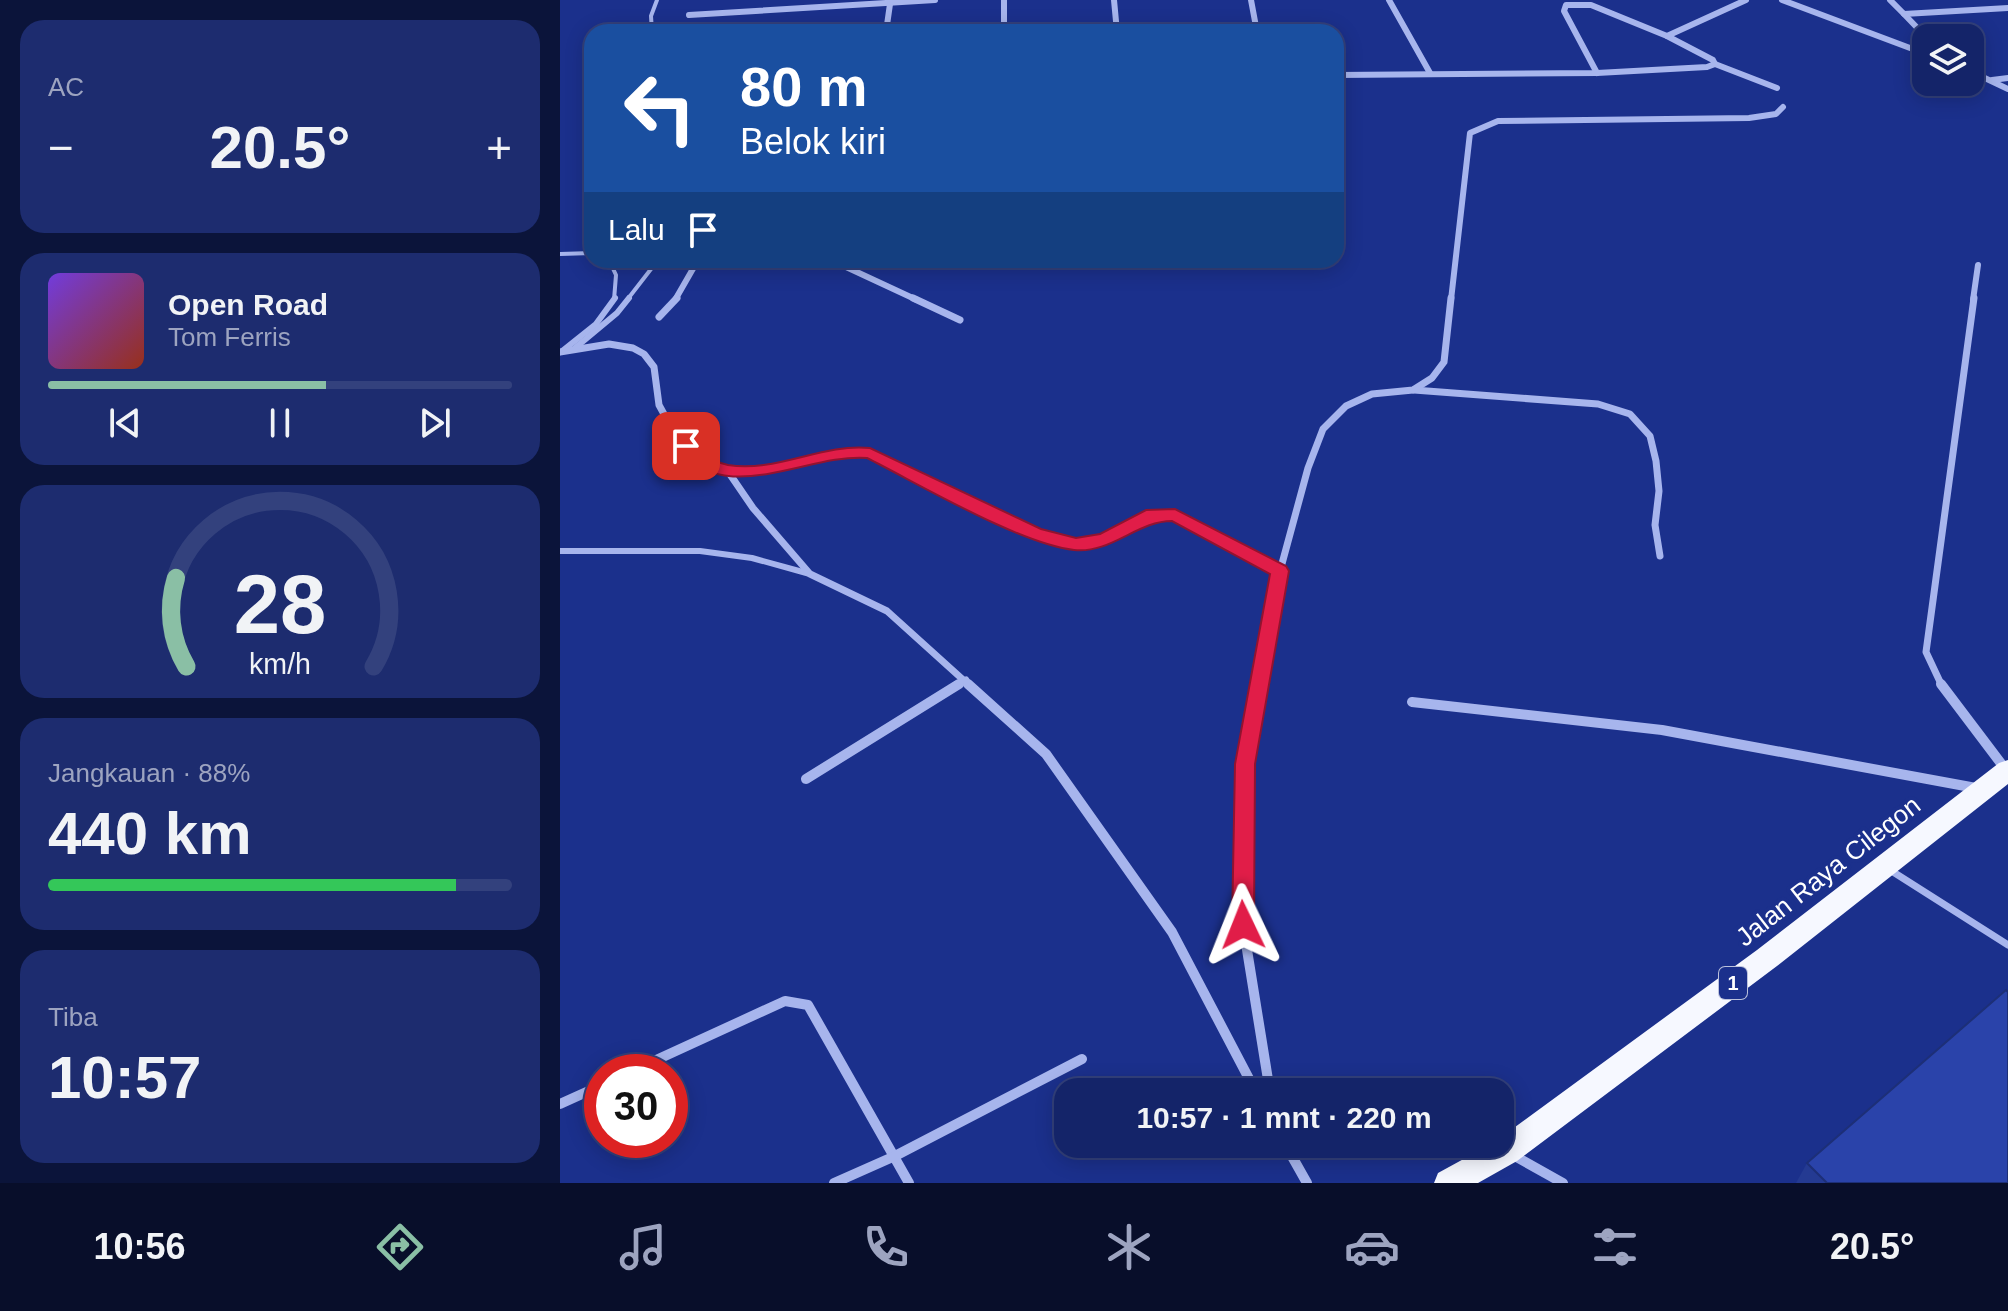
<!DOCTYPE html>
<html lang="id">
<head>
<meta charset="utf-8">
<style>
	body { margin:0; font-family:Arial,sans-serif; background:#1d2c6f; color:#f1f3f6; height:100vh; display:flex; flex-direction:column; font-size:30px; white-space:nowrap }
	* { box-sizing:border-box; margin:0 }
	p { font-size:26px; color:#9da4c0 }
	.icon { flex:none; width:44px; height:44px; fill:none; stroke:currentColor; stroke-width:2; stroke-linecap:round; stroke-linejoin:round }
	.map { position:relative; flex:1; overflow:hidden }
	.side { display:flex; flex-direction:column; gap:20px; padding:20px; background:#0b143a; width:560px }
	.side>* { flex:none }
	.banner { position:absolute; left:24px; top:24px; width:760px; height:244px; border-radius:24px; box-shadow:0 4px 20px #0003,0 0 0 2px #33417d; background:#1a4fa0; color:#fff; overflow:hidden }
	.buttons { position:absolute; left:1352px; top:24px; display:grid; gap:16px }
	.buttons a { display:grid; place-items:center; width:72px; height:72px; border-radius:16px; background:#142469; box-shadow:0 4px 20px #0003,0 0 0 2px #33417d; font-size:40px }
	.speed { position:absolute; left:24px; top:1054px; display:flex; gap:16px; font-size:40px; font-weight:700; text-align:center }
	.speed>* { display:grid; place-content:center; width:104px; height:104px; border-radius:50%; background:#142469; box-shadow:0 4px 20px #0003,0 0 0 2px #33417d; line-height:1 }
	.speed .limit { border:12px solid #d22; background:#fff; color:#111 }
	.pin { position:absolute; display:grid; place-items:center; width:68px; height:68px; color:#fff; margin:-34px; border-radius:16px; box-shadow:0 4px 12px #0006 }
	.me { position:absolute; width:88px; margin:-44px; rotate:358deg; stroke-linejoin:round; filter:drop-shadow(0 0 6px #0008) }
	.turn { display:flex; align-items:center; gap:28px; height:168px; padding:0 24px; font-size:36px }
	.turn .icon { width:104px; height:104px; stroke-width:2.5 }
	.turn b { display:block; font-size:56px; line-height:68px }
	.then { display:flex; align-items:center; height:76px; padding:0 24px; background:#0003; gap:16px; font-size:30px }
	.big { font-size:60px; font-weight:700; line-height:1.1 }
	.side .tile { flex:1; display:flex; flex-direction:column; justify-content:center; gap:12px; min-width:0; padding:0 28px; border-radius:24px; background:#1d2c6f }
	.side .dial { align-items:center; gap:0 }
	.dial svg { height:208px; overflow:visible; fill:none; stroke:#33417d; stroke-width:7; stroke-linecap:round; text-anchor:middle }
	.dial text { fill:#f1f3f6; stroke:none }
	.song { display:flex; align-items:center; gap:24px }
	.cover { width:96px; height:96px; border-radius:12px; background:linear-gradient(135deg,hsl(260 70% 55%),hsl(10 70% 35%)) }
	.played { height:8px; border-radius:4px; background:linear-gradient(90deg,#8abfa5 60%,#33417d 60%) }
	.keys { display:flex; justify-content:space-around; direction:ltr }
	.heat { display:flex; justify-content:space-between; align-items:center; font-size:44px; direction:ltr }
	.charge { height:12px; border-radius:6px; background:linear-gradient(90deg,#34c759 88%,#33417d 0) }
	.trip { position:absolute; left:494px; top:1078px; width:460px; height:80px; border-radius:24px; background:#142469; box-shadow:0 4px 20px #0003,0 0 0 2px #33417d; font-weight:700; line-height:80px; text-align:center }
	.dock { display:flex; height:128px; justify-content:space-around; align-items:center; background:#080e2a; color:#9da4c0 }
	.dock .icon { width:56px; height:56px }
	.dock .active { color:#8abfa5 }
	.dock b { font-size:36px; color:#f1f3f6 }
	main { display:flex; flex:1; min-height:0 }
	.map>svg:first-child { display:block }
</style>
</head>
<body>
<main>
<section class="side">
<div class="tile"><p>AC</p>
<div class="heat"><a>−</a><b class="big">20.5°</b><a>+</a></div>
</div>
<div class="tile">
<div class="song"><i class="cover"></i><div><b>Open Road</b><p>Tom Ferris</p></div></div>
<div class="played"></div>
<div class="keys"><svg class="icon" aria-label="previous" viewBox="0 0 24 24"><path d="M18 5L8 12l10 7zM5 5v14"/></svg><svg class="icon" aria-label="pause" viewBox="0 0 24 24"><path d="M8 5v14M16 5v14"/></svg><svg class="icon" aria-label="next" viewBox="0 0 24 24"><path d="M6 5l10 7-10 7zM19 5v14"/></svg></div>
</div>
<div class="tile dial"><svg viewBox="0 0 100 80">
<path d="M14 69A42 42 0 1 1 86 69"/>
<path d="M14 69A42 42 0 0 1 10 35" stroke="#8abfa5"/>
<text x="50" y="56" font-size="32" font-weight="700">28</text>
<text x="50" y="72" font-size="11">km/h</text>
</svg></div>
<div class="tile"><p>Jangkauan · 88%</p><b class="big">440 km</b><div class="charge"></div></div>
<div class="tile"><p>Tiba</p><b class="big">10:57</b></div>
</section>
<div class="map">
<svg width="1448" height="1183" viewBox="0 0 1448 1183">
	<rect width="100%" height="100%" fill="#1b308c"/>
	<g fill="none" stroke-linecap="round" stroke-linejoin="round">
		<g stroke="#a7b5ed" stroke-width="4">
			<polyline points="92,32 91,16 97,0"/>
			<polyline points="0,254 32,253"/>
			<polyline points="49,260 56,275 54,300"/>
			<polyline points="67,300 98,260"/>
		</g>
		<g stroke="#a7b5ed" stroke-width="6">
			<polyline points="15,348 57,313 69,298"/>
			<polyline points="1,352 36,324 55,298"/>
			<polyline points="0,551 140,551 192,558 250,574"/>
		</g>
		<polyline stroke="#a7b5ed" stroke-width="7" points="1330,870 1448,945"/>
		<g stroke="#a7b5ed" stroke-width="6">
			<polyline points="444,0 444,32"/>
			<polyline points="554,0 557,32"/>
			<polyline points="691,0 697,32"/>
			<polyline points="829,0 870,73"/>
			<polyline points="1222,0 1366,54"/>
			<polyline points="1330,0 1344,14 1448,8"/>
			<polyline points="1344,14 1367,38"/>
			<polyline points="129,15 375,0"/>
			<polyline points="326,32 330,4"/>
			<polyline points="1155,64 1217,88"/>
			<polyline points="1410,71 1448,89"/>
			<polyline points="1037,73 1004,11 1006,5 1031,5 1107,36"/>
			<polyline points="776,75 1037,73 1147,67 1155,64 1153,60 1107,36 1186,0"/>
			<polyline points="1432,80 1448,78"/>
			<polyline points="271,260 357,300"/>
			<polyline points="115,300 138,260"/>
			<polyline points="891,300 910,133 938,121 1189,118 1216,114 1223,107"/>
			<polyline points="1413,300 1418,265"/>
		</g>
		<g stroke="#a7b5ed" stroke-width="7">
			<polyline points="353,298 400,320"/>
			<polyline points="99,317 117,298"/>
			<polyline points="0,352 49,344 73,348 84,354 94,367 99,405 116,436 144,461 166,470 202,471 274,455 310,453 476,533 516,544 543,540 592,515 615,515 720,571"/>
			<polyline points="854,390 1038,404 1070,414 1090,436 1096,461 1099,491 1095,525 1100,556"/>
			<polyline points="167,470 193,508 250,574 327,611 410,686"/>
			<polyline points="396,686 406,680"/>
			<polyline points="699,686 720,571 748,468 763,429 786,406 812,394 853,390 872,378 884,362 891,298"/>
			<polyline points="1382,686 1366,652 1414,298"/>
		</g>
		<g stroke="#a7b5ed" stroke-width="10">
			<polyline points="408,684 486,754 612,932 696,1092"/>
			<polyline points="700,684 685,764 683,925 710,1092"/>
			<polyline points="1381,684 1446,770"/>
			<polyline points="852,702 1102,730 1416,788"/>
			<polyline points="246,779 399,684"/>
			<polyline points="70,1072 225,1001 248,1005 349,1183"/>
			<polyline points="0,1104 42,1085"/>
			<polyline points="725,1144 747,1183"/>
			<polyline points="951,1154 1003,1183"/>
			<polyline points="274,1183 335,1156 522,1059"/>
		</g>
		<polygon fill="#f6f8ff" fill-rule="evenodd" points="1448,760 1448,784 1217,966 957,1161 918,1183 874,1183 878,1173 931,1144 940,1144 940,1138 1197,950 1439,763"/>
	</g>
	<polygon fill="#243a92" points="1247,1163 1448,1183 1236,1183"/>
	<polygon fill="#2a43aa" stroke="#1d2f77" stroke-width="2" points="1446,990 1448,992 1448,1183 1267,1183 1247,1163"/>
	<path fill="#e11d48" stroke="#92132f" stroke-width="2" d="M 126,441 C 140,445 148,461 168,465 C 216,473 262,443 310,448 L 481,529 L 516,538 L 540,534 L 586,510 L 615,509 L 726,566 L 729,571 L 695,764 L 694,925 L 691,932 L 675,932 L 672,925 L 675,764 L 710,574 L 612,521 C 577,521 551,554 514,550 C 460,544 359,484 307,458 C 247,453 162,510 118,446 Z"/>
	<g text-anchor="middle" stroke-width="8" stroke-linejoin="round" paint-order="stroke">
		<rect fill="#1b308c" stroke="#bbc1dc" stroke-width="2" x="1159" y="967" width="28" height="32" rx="6"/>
		<g font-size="20" font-weight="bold" fill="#fff">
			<text x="1173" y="990">1</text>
		</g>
		<g font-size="26" fill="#fff" stroke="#1b308c">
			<text transform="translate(1268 871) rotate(-38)" y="9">Jalan Raya Cilegon</text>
		</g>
	</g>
</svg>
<div class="buttons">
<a><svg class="icon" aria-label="layers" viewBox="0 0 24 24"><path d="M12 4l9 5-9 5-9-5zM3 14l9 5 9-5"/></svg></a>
</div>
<div class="speed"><div class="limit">30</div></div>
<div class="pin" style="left:126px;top:446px;background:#d93025"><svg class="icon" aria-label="arrive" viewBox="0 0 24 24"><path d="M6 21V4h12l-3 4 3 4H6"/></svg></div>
<svg class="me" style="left:683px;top:925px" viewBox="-20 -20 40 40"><path d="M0-17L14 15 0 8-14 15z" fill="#e11d48" stroke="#fff" stroke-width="4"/></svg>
<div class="trip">10:57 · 1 mnt · 220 m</div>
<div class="banner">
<div class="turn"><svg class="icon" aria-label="left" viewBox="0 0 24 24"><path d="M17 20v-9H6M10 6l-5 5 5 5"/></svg><div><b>80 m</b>Belok kiri</div></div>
<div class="then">Lalu<svg class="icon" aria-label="arrive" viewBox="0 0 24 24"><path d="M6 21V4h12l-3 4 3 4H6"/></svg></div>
</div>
</div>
</main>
<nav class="dock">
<b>10:56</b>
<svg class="icon active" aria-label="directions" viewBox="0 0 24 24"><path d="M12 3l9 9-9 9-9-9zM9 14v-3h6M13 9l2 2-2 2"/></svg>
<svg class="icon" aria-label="music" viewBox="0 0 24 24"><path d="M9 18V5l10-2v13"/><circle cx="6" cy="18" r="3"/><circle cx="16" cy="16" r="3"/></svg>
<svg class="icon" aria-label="phone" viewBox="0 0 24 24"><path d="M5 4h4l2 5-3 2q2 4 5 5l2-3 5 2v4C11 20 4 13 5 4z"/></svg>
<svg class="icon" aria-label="climate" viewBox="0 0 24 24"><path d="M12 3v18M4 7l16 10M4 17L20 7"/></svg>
<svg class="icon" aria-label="car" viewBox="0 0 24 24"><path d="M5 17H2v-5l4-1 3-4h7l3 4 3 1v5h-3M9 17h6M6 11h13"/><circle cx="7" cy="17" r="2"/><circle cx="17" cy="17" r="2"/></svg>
<svg class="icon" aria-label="filters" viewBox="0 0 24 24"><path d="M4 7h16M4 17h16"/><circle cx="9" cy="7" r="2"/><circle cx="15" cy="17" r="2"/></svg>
<b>20.5°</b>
</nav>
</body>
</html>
